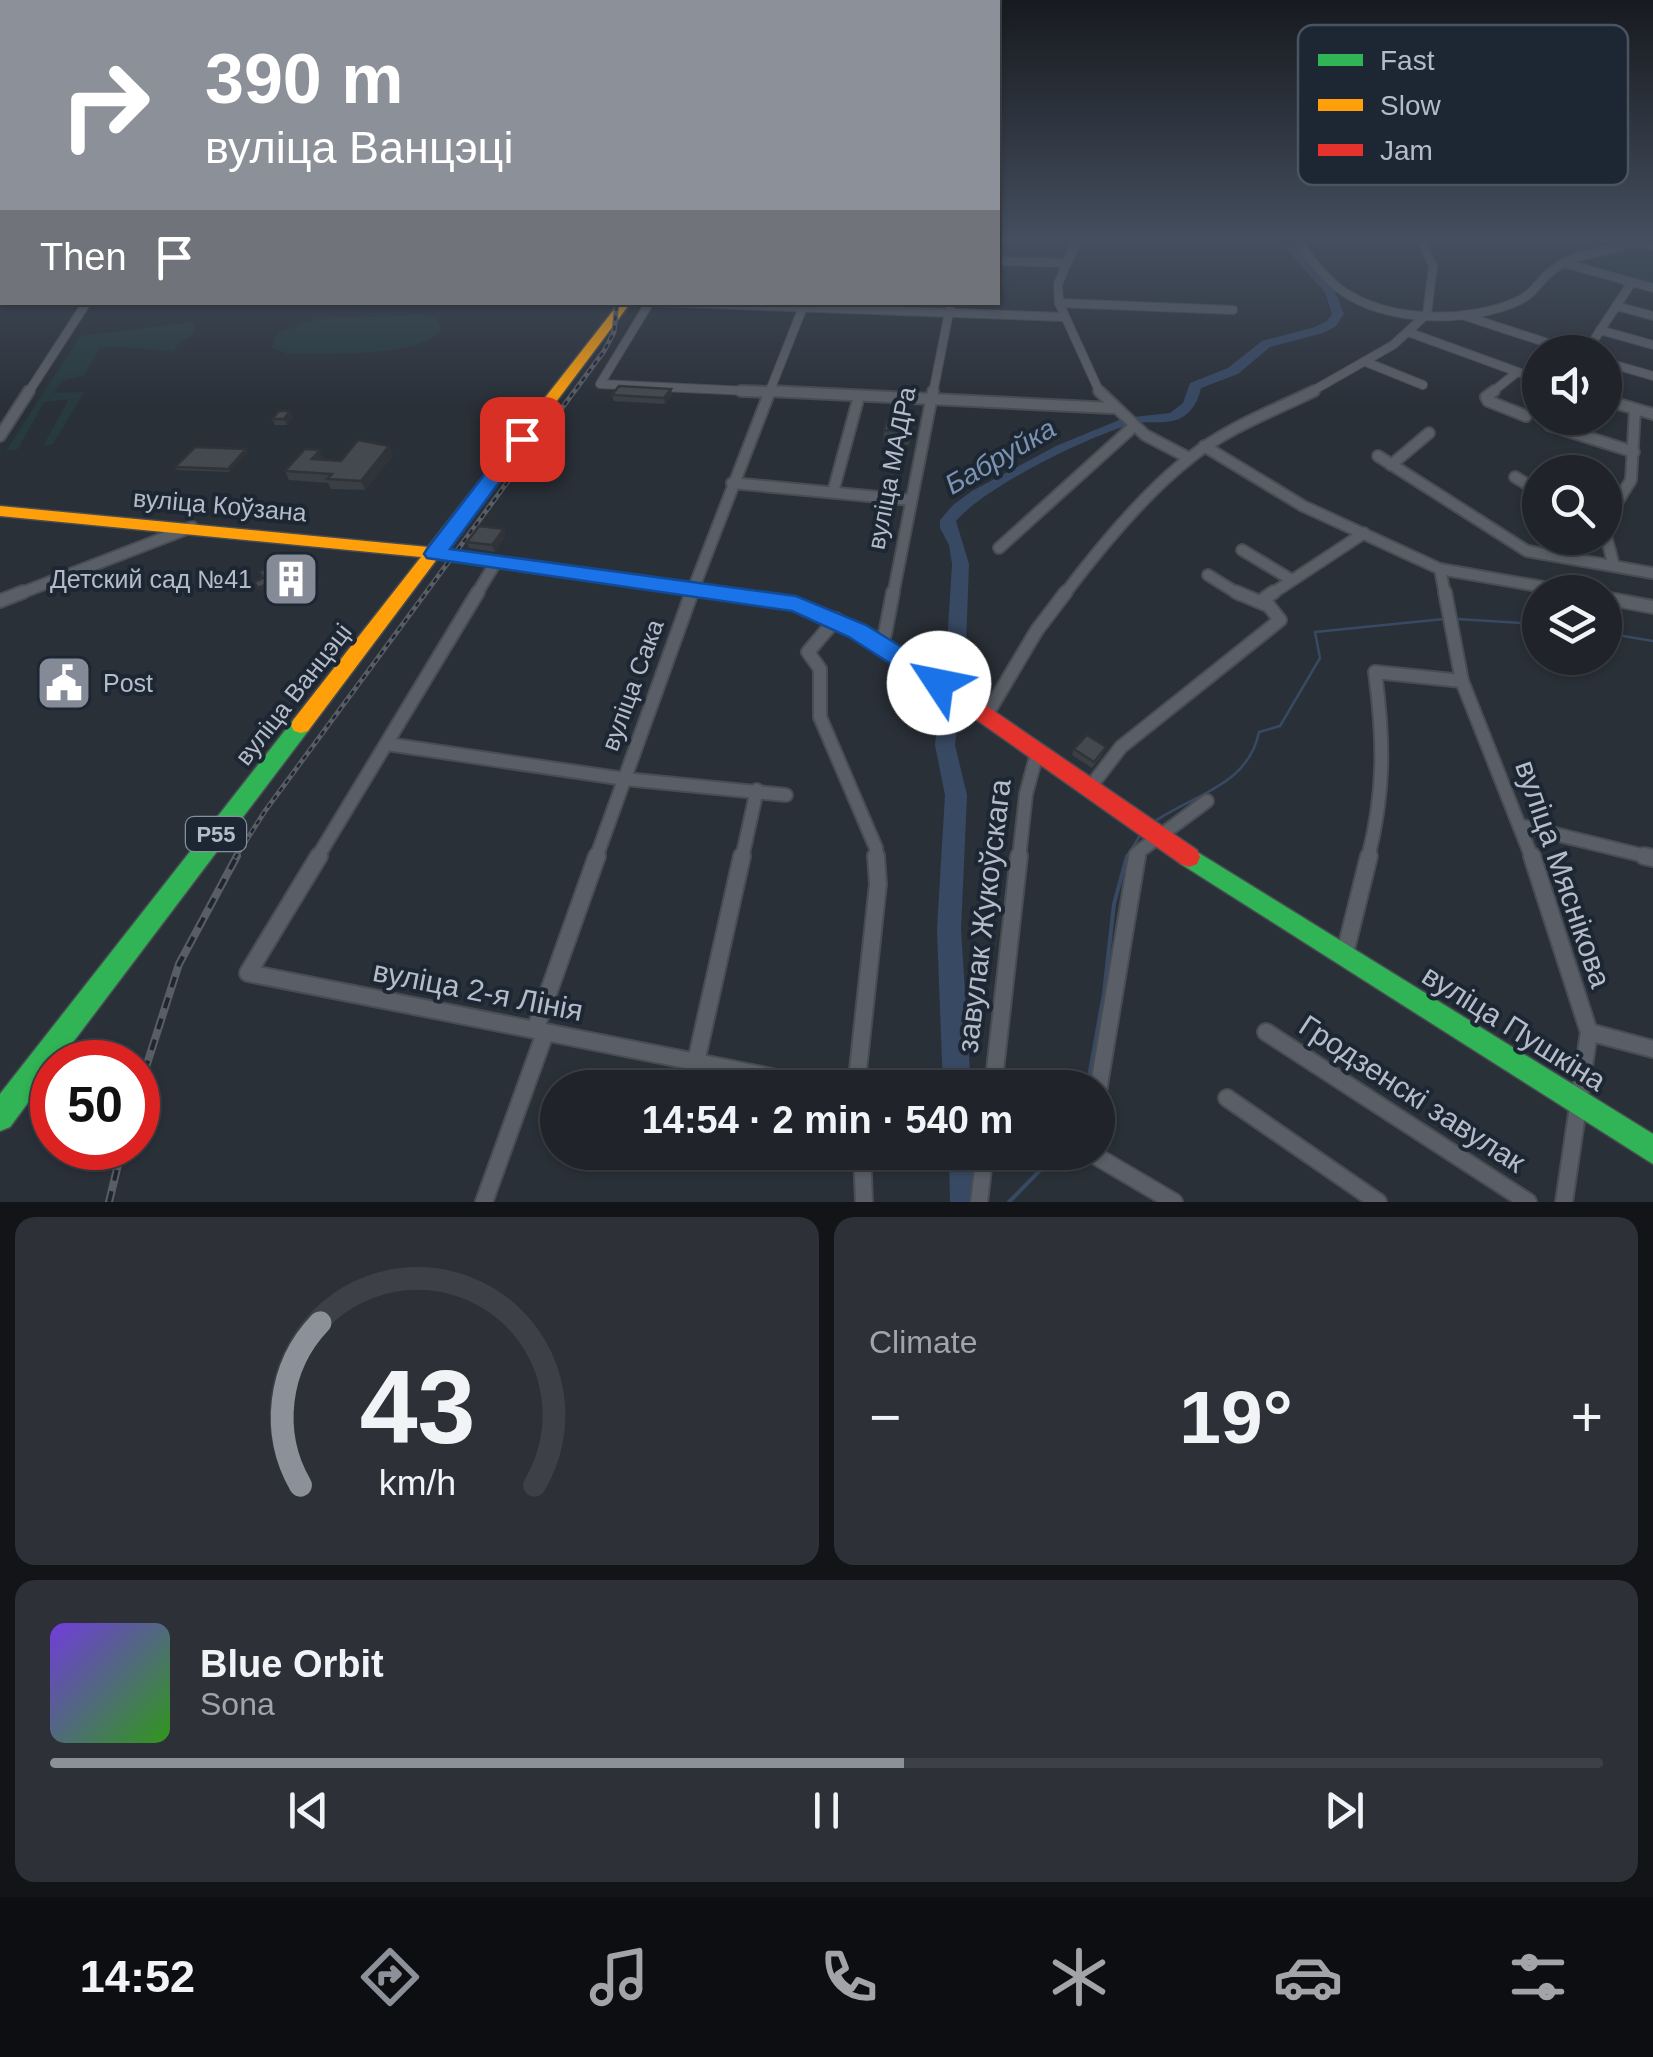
<!DOCTYPE html>
<html lang="en">
<head>
<meta charset="utf-8">
<style>
	body { margin:0; font-family:Helvetica,sans-serif; background:#2d3036; color:#f1f3f6; height:100vh; display:flex; flex-direction:column; font-size:38px; white-space:nowrap }
	* { box-sizing:border-box; margin:0 }
	p { font-size:32px; color:#a2a4a8 }
	.icon { flex:none; width:55px; height:55px; fill:none; stroke:currentColor; stroke-width:2; stroke-linecap:round; stroke-linejoin:round }
	.map { position:relative; height:1202px; overflow:hidden }
	.details { display:flex; flex-direction:column; gap:15px; padding:15px; background:#121417; flex:1 }
	.details>* { flex:none }
	.banner { position:absolute; left:0px; top:0px; width:1000px; height:305px; box-shadow:0 2px 8px #0004,0 0 0 2px #3d4147; background:#8c9099; color:#fff; overflow:hidden }
	.fabs { position:absolute; left:1522px; top:335px; display:grid; gap:20px }
	.fabs a { display:grid; place-items:center; width:100px; height:100px; border-radius:50%; background:#20242a; box-shadow:0 2px 8px #0004,0 0 0 2px #3d4147; font-size:50px }
	.speed { position:absolute; left:30px; top:1040px; display:flex; gap:20px; font-size:50px; font-weight:700; text-align:center }
	.speed>* { display:grid; place-content:center; width:130px; height:130px; border-radius:50%; background:#20242a; box-shadow:0 2px 8px #0004,0 0 0 2px #3d4147; line-height:1 }
	.speed .limit { border:15px solid #d22; background:#fff; color:#111 }
	.pin { position:absolute; display:grid; place-items:center; width:85px; height:85px; color:#fff; margin:-42px; border-radius:20px; box-shadow:0 5px 15px #0006 }
	.me { position:absolute; width:110px; margin:-55px; rotate:304deg; stroke-linejoin:round; filter:drop-shadow(0 0 8px #0008) }
	.turn { display:flex; align-items:center; gap:35px; height:210px; padding:0 40px; font-size:45px }
	.turn .icon { width:130px; height:130px; stroke-width:2.5 }
	.turn b { display:block; font-size:70px; line-height:85px }
	.then { display:flex; align-items:center; height:95px; padding:0 40px; background:#0003; gap:20px; font-size:38px }
	.big { font-size:75px; font-weight:700; line-height:1.1 }
	.details .card { flex:1; display:flex; flex-direction:column; justify-content:center; gap:15px; min-width:0; padding:0 35px; border-radius:20px; background:#2d3036 }
	.details .dial { align-items:center; gap:0 }
	.dial svg { height:260px; overflow:visible; fill:none; stroke:#3d4147; stroke-width:7; stroke-linecap:round; text-anchor:middle }
	.dial text { fill:#f1f3f6; stroke:none }
	.song { display:flex; align-items:center; gap:30px }
	.cover { width:120px; height:120px; border-radius:15px; background:linear-gradient(135deg,hsl(260 70% 55%),hsl(110 70% 35%)) }
	.played { height:10px; border-radius:5px; background:linear-gradient(90deg,#8c9099 55%,#3d4147 55%) }
	.keys { display:flex; justify-content:space-around; direction:ltr }
	.heat { display:flex; justify-content:space-between; align-items:center; font-size:55px; direction:ltr }
	.details .tiles { flex:1; display:grid; gap:15px; grid-template-columns:1fr 1fr }
	.card:last-child { grid-column:span 2 }
	.trip { position:absolute; left:540px; top:1070px; width:575px; height:100px; border-radius:50px; background:#20242a; box-shadow:0 2px 8px #0004,0 0 0 2px #3d4147; font-weight:700; line-height:100px; text-align:center }
	.tab-bar { display:flex; height:160px; justify-content:space-around; align-items:center; background:#0d0e11; color:#a2a4a8 }
	.tab-bar .icon { width:70px; height:70px }
	.tab-bar .current { color:#8c9099 }
	.tab-bar b { font-size:45px; color:#f1f3f6 }
	.map>svg:first-child { display:block }
</style>
</head>
<body>
<div class="map">
<svg width="1653" height="1202" viewBox="0 0 1653 1202">
	<rect width="100%" height="100%" fill="#2a3038"/>
	<g fill="#273a3e">
		<polygon points="1628,238 1653,238 1653,286 1576,265 1616,252"/>
		<path d="M 423,315 L 438,320 L 442,330 C 414,360 326,352 287,354 L 271,347 L 278,333 L 315,319 Z"/>
		<path d="M 193,322 L 195,333 L 178,343 L 174,351 C 149,351 126,344 100,348 L 84,375 L 62,381 L 53,393 L 84,392 L 53,444 L 43,446 L 69,399 L 44,402 L 18,449 L 6,451 L 80,336 Z"/>
	</g>
	<g fill="none" stroke-linecap="round" stroke-linejoin="round">
		<g stroke="#384963" stroke-width="2.5">
			<polyline points="1457,619 1540,624"/>
			<polyline points="1605,633 1653,641"/>
			<path d="M 1151,824 C 1191,795 1248,787 1259,732 L 1280,726 L 1320,658 L 1315,632 L 1444,619"/>
			<polyline points="1126,858 1139,837"/>
		</g>
		<g stroke="#384963" stroke-width="4">
			<polyline points="1087,1088 1104,993 1114,904 1127,856"/>
			<polyline points="1009,1202 1058,1152"/>
		</g>
		<g fill="#384963" fill-rule="evenodd">
			<path d="M 1275,238 L 1286,238 L 1334,289 L 1344,314 L 1335,327 L 1323,333 L 1270,347 L 1238,374 L 1201,388 C 1198,401 1192,413 1179,419 C 1164,425 1148,420 1133,424 C 1090,435 983,488 956,521 L 969,564 L 966,645 L 975,684 L 958,719 L 955,745 L 967,795 L 961,929 L 971,1088 L 943,1088 L 937,929 L 945,795 L 935,745 L 938,719 L 955,684 L 947,645 L 952,564 L 949,545 L 940,528 L 940,520 L 953,505 L 972,491 L 1056,446 L 1124,418 L 1170,413 L 1183,403 L 1190,383 L 1228,368 L 1262,341 L 1315,327 L 1327,321 L 1332,314 L 1325,292 Z"/>
			<polygon points="949,1152 977,1152 980,1202 950,1202"/>
		</g>
		<g stroke="#484c53" stroke-width="10">
			<g id="street-far3">
				<polyline points="1078,238 1058,284 1059,303 1100,393"/>
				<path d="M 1295,238 C 1309,256 1322,276 1341,290 C 1388,323 1470,324 1520,300 C 1533,294 1538,283 1548,274 C 1567,256 1596,253 1620,247 L 1620,238"/>
				<polyline points="1601,238 1653,245"/>
				<polyline points="998,261 1066,263"/>
				<polyline points="1567,264 1653,288"/>
				<polyline points="650,302 600,384 768,392"/>
				<polyline points="653,302 1064,317"/>
				<polyline points="1059,303 1233,310"/>
				<polyline points="1616,306 1653,316"/>
				<polyline points="1465,316 1575,352"/>
				<polyline points="1600,330 1653,345"/>
				<polyline points="1408,332 1540,380"/>
				<polyline points="1586,352 1632,282"/>
				<polyline points="1366,362 1423,385"/>
				<polyline points="1605,362 1653,376"/>
				<polyline points="769,391 813,393"/>
				<polyline points="28,393 87,302"/>
				<polyline points="769,393 805,302"/>
				<polyline points="933,393 951,302"/>
				<polyline points="1309,393 1393,345 1427,314 1433,266 1420,238"/>
				<polyline points="1491,393 1516,373"/>
			</g>
		</g>
		<g stroke="#484c53" stroke-width="14">
			<g id="street-far2">
				<polyline points="741,391 768,392"/>
				<polyline points="769,391 1112,408"/>
				<polyline points="1099,391 1145,435 1189,458"/>
				<polyline points="1494,391 1486,397 1488,401 1526,416"/>
				<polyline points="1605,400 1653,414"/>
				<polyline points="1549,425 1634,452"/>
				<polyline points="0,436 29,391"/>
				<polyline points="1204,446 1303,506 1440,569 1572,592"/>
				<polyline points="1378,456 1527,551 1653,573"/>
				<polyline points="1391,465 1429,433"/>
				<polyline points="1515,477 1540,492"/>
				<polyline points="732,483 910,500"/>
				<polyline points="833,492 859,396"/>
				<polyline points="1605,521 1631,480 1635,409"/>
				<polyline points="1605,532 1614,566"/>
				<polyline points="999,548 1134,426"/>
				<polyline points="1242,550 1292,580"/>
				<polyline points="1440,569 1445,595"/>
				<polyline points="1208,575 1240,595"/>
				<polyline points="16,595 192,527"/>
				<polyline points="476,595 496,562"/>
				<polyline points="691,595 770,391"/>
				<polyline points="893,595 933,391"/>
				<path d="M 1064,595 C 1098,550 1147,491 1191,457 C 1227,428 1273,411 1314,391"/>
				<polyline points="1270,595 1364,533"/>
			</g>
		</g>
		<g stroke="#484c53" stroke-width="16">
			<g id="street-far1">
				<polyline points="1236,592 1269,606"/>
				<polyline points="1445,592 1462,681 1532,858"/>
				<polyline points="1605,598 1653,607"/>
				<polyline points="0,601 23,592"/>
				<polyline points="1269,606 1265,598 1274,592"/>
				<polyline points="836,619 808,652 820,669 820,717 876,848 877,858"/>
				<polyline points="878,642 885,634 893,592"/>
				<polyline points="986,716 1037,630 1066,592"/>
				<polyline points="387,744 625,779 786,795"/>
				<polyline points="1088,790 1121,747 1280,620 1269,606"/>
				<polyline points="1522,826 1653,858"/>
				<polyline points="317,858 478,592"/>
				<polyline points="596,858 692,592"/>
				<polyline points="742,858 757,790"/>
				<polyline points="1019,858 1026,794 1037,753"/>
				<polyline points="1136,858 1137,853 1207,801"/>
				<path d="M 1368,858 C 1385,791 1384,740 1375,672 L 1462,681"/>
			</g>
		</g>
		<g stroke="#484c53" stroke-width="20">
			<g id="street">
				<polyline points="319,856 248,973 827,1088"/>
				<polyline points="1532,856 1589,1032 1564,1202"/>
				<polyline points="1644,856 1653,858"/>
				<polyline points="1345,953 1369,856"/>
				<polyline points="535,1030 597,856"/>
				<polyline points="1266,1032 1528,1202"/>
				<polyline points="1589,1032 1653,1049"/>
				<polyline points="696,1062 742,856"/>
				<polyline points="856,1088 878,884 876,856"/>
				<polyline points="993,1088 1019,856"/>
				<polyline points="1098,1091 1137,856"/>
				<polyline points="1227,1098 1378,1202"/>
				<polyline points="862,1152 864,1202"/>
				<polyline points="1089,1152 1174,1202"/>
				<polyline points="484,1202 545,1033"/>
				<polyline points="979,1202 985,1152"/>
			</g>
		</g>
		<g stroke="#484c53" stroke-width="3">
			<g id="fast">
				<polygon points="301,717 308,719 311,725 308,731 58,1062 52,1062 52,1070 10,1127 0,1131 0,1094 294,719"/>
				<polygon points="1189,847 1653,1134 1653,1164 1181,864 1178,857 1181,850"/>
			</g>
		</g>
		<g stroke="#484c53" stroke-width="3">
			<polygon id="slow" points="620,302 631,302 445,550 737,590 746,596 743,600 737,602 437,559 308,731 301,733 294,731 291,725 294,719 421,557 0,516 0,506 428,547"/>
		</g>
		<g stroke="#484c53" stroke-width="3">
			<polygon id="jam" points="737,590 802,600 884,636 1197,850 1200,857 1197,864 1189,867 1181,864 872,646 793,610 731,600 728,596"/>
		</g>
		<use href="#street-far3" stroke="#5a5e66" stroke-width="8"/>
		<use href="#street-far2" stroke="#5a5e66" stroke-width="10"/>
		<use href="#street-far1" stroke="#5a5e66" stroke-width="12"/>
		<use href="#street" stroke="#5a5e66" stroke-width="16"/>
		<use href="#fast" fill="#30b455" fill-rule="evenodd"/>
		<use href="#slow" fill="#ff9f0a" fill-rule="evenodd"/>
		<use href="#jam" fill="#e5322d" fill-rule="evenodd"/>
		<g stroke="#595d64" stroke-width="5">
			<polyline id="rail-far1" points="235,858 265,811 604,351 614,332 617,302"/>
		</g>
		<g stroke="#595d64" stroke-width="8">
			<g id="rail">
				<polyline points="138,1092 179,964 237,856"/>
				<polyline points="109,1202 122,1148"/>
			</g>
		</g>
		<use href="#rail-far1" stroke="#1d2633" stroke-width="2.5" stroke-dasharray="5" stroke-linecap="butt"/>
		<use href="#rail" stroke="#1d2633" stroke-width="4" stroke-dasharray="11" stroke-linecap="butt"/>
	</g>
	<g fill="#3a3f45">
		<polygon points="671,389 672,395 665,404 614,401 612,395"/>
		<polygon points="293,417 287,425 275,425 272,419"/>
		<polygon points="912,423 909,445 883,443 884,430"/>
		<polygon points="389,446 393,455 365,490 331,489 328,483 289,480 285,471 324,460 341,461"/>
		<polygon points="246,449 247,453 229,472 177,470 175,467"/>
		<polygon points="506,535 495,552 469,548 467,542"/>
		<polygon points="1074,749 1103,754 1092,768 1072,755"/>
	</g>
	<g fill="#303338">
		<polygon points="671,389 672,395 665,404 664,398"/>
		<polygon points="290,411 293,417 287,425 284,419"/>
		<polygon points="389,446 393,455 365,490 361,481"/>
		<polygon points="246,449 247,453 229,472 228,469"/>
		<polygon points="320,450 324,459 312,459"/>
		<polygon points="504,529 506,535 495,552 492,545"/>
		<polygon points="320,582 321,585 282,602 280,599"/>
		<polygon points="270,583 272,586 259,591 258,588"/>
	</g>
	<g fill="#444950" stroke="#303338" stroke-width="2.5">
		<polygon points="619,386 671,389 664,398 612,395"/>
		<polygon points="279,411 290,411 284,419 272,419"/>
		<polygon points="886,421 912,423 910,432 884,430"/>
		<polygon points="358,440 389,446 361,481 327,479 332,474 285,471 305,449 320,450 312,459 341,461"/>
		<polygon points="195,447 246,449 228,469 175,467"/>
		<polygon points="479,526 504,529 492,545 467,542"/>
		<polygon points="305,553 320,582 280,599 270,583 258,588 254,582 263,578 259,571"/>
		<polygon points="1087,735 1106,747 1094,762 1074,749"/>
	</g>
	<linearGradient id="sky" x2="0" y2="1"><stop stop-color="#171a1f"/><stop offset="0.59" stop-color="#444e5e"/><stop offset="1" stop-color="#444e5e" stop-opacity="0"/></linearGradient>
	<rect width="1653" height="406" fill="url(#sky)"/>
	<polygon fill="#1a73e8" stroke="#114b97" stroke-width="2.5" points="522,434 531,439 450,549 796,596 866,625 948,676 951,683 948,689 930,689 849,637 792,611 427,558 424,554 427,549 515,435"/>
	<defs>
		<g id="building-square" transform="scale(2.875)"><rect x="-9" y="-9" width="18" height="18" rx="4" fill="#848b96" stroke="#1d2633"/><path d="M-4-6H4V6H1V3H-1V6H-4ZM-2.5-4.3h1.7v1.8h-1.7ZM.8-4.3h1.7v1.8H.8ZM-2.5-1h1.7V.8h-1.7ZM.8-1h1.7V.8H.8Z" fill="#fff"/></g>
		<g id="civic-square" transform="scale(2.875)"><rect x="-9" y="-9" width="18" height="18" rx="4" fill="#848b96" stroke="#1d2633"/><path d="M-.6-6.5H3V-4.5H.6V-3L4-1V1h2V6H-6V1h2V-1L-.6-3ZM-1.2 2.5V6h2.4V2.5Z" fill="#fff"/></g>
	</defs>
	<g fill-rule="evenodd">
		<use href="#building-square" x="291" y="579"/>
		<use href="#civic-square" x="64" y="683"/>
	</g>
	<g text-anchor="middle" stroke-width="8" stroke-linejoin="round" paint-order="stroke">
		<rect fill="#1d2633" stroke="#878f9c" stroke-width="2.5" x="186" y="817" width="60" height="34" rx="8"/>
		<g font-size="22" font-weight="bold" fill="#b4bcc9">
			<text x="216" y="842">Р55</text>
		</g>
		<g font-size="25" fill="#b4bcc9" stroke="#1d2633">
			<text transform="translate(891 468) rotate(-79)" y="9">вуліца МАДРа</text>
			<text transform="translate(220 505) rotate(5)" y="9">вуліца Коўзана</text>
			<text transform="translate(632 685) rotate(-70)" y="9">вуліца Сака</text>
			<text transform="translate(293 694) rotate(-52)" y="9">вуліца Ванцэці</text>
		</g>
		<g font-size="25" fill="#b4bcc9" stroke="#1d2633" text-anchor="end">
			<text x="252" y="588">Детский сад №41</text>
			<text x="103" y="692" text-anchor="start">Post</text>
		</g>
		<g font-size="28" font-style="italic" fill="#7c92b1" stroke="#1d2633">
			<text transform="translate(1000 456) rotate(-30)" y="10">Бабруйка</text>
		</g>
		<g font-size="30" fill="#b4bcc9" stroke="#1d2633">
			<text transform="translate(1563 874) rotate(71)" y="10">вуліца Мяснікова</text>
			<text transform="translate(984 916) rotate(-83)" y="10">завулак Жукоўскага</text>
			<text transform="translate(478 991) rotate(11)" y="10">вуліца 2-я Лінія</text>
			<text transform="translate(1514 1028) rotate(32)" y="10">вуліца Пушкіна</text>
			<text transform="translate(1412 1094) rotate(33)" y="10">Гродзенскі завулак</text>
		</g>
	</g>
	<rect x="1298" y="25" width="330" height="160" rx="15" fill="#1d2633" stroke="#4a5360" stroke-width="2.5"/>
	<rect x="1318" y="54" width="45" height="12" fill="#30b455"/>
	<rect x="1318" y="99" width="45" height="12" fill="#ff9f0a"/>
	<rect x="1318" y="144" width="45" height="12" fill="#e5322d"/>
	<g font-size="28" fill="#b4bcc9">
		<text x="1380" y="70">Fast</text>
		<text x="1380" y="115">Slow</text>
		<text x="1380" y="160">Jam</text>
	</g>
</svg>
<div class="fabs">
<a><svg class="icon" aria-label="sound" viewBox="0 0 24 24"><path d="M4 9h4l5-4v14l-5-4H4zM17 9q2 3 0 6"/></svg></a>
<a><svg class="icon" aria-label="search" viewBox="0 0 24 24"><circle cx="10" cy="10" r="6"/><path d="M15 15l6 6"/></svg></a>
<a><svg class="icon" aria-label="layers" viewBox="0 0 24 24"><path d="M12 4l9 5-9 5-9-5zM3 14l9 5 9-5"/></svg></a>
</div>
<div class="speed"><div class="limit">50</div></div>
<div class="pin" style="left:522px;top:439px;background:#d93025"><svg class="icon" aria-label="arrive" viewBox="0 0 24 24"><path d="M6 21V4h12l-3 4 3 4H6"/></svg></div>
<svg class="me" style="left:939px;top:683px" viewBox="-20 -20 40 40"><circle r="19" fill="#fff"/><path d="M0-13L10 11 0 6-10 11z" fill="#1a73e8"/></svg>
<div class="trip">14:54 · 2 min · 540 m</div>
<div class="banner">
<div class="turn"><svg class="icon" aria-label="right" viewBox="0 0 24 24"><path d="M7 20v-9h11M14 6l5 5-5 5"/></svg><div><b>390 m</b>вуліца Ванцэці</div></div>
<div class="then">Then<svg class="icon" aria-label="arrive" viewBox="0 0 24 24"><path d="M6 21V4h12l-3 4 3 4H6"/></svg></div>
</div>
</div>
<section class="details">
<div class="tiles">
<div class="card dial"><svg viewBox="0 0 100 80">
<path d="M14 69A42 42 0 1 1 86 69"/>
<path d="M14 69A42 42 0 0 1 20 19" stroke="#8c9099"/>
<text x="50" y="56" font-size="32" font-weight="700">43</text>
<text x="50" y="72" font-size="11">km/h</text>
</svg></div>
<div class="card"><p>Climate</p>
<div class="heat"><a>−</a><b class="big">19°</b><a>+</a></div>
</div>
<div class="card">
<div class="song"><i class="cover"></i><div><b>Blue Orbit</b><p>Sona</p></div></div>
<div class="played"></div>
<div class="keys"><svg class="icon" aria-label="previous" viewBox="0 0 24 24"><path d="M18 5L8 12l10 7zM5 5v14"/></svg><svg class="icon" aria-label="pause" viewBox="0 0 24 24"><path d="M8 5v14M16 5v14"/></svg><svg class="icon" aria-label="next" viewBox="0 0 24 24"><path d="M6 5l10 7-10 7zM19 5v14"/></svg></div>
</div>
</div>
</section>
<nav class="tab-bar">
<b>14:52</b>
<svg class="icon current" aria-label="directions" viewBox="0 0 24 24"><path d="M12 3l9 9-9 9-9-9zM9 14v-3h6M13 9l2 2-2 2"/></svg>
<svg class="icon" aria-label="music" viewBox="0 0 24 24"><path d="M9 18V5l10-2v13"/><circle cx="6" cy="18" r="3"/><circle cx="16" cy="16" r="3"/></svg>
<svg class="icon" aria-label="phone" viewBox="0 0 24 24"><path d="M5 4h4l2 5-3 2q2 4 5 5l2-3 5 2v4C11 20 4 13 5 4z"/></svg>
<svg class="icon" aria-label="climate" viewBox="0 0 24 24"><path d="M12 3v18M4 7l16 10M4 17L20 7"/></svg>
<svg class="icon" aria-label="car" viewBox="0 0 24 24"><path d="M5 17H2v-5l4-1 3-4h7l3 4 3 1v5h-3M9 17h6M6 11h13"/><circle cx="7" cy="17" r="2"/><circle cx="17" cy="17" r="2"/></svg>
<svg class="icon" aria-label="filters" viewBox="0 0 24 24"><path d="M4 7h16M4 17h16"/><circle cx="9" cy="7" r="2"/><circle cx="15" cy="17" r="2"/></svg>
</nav>
</body>
</html>
